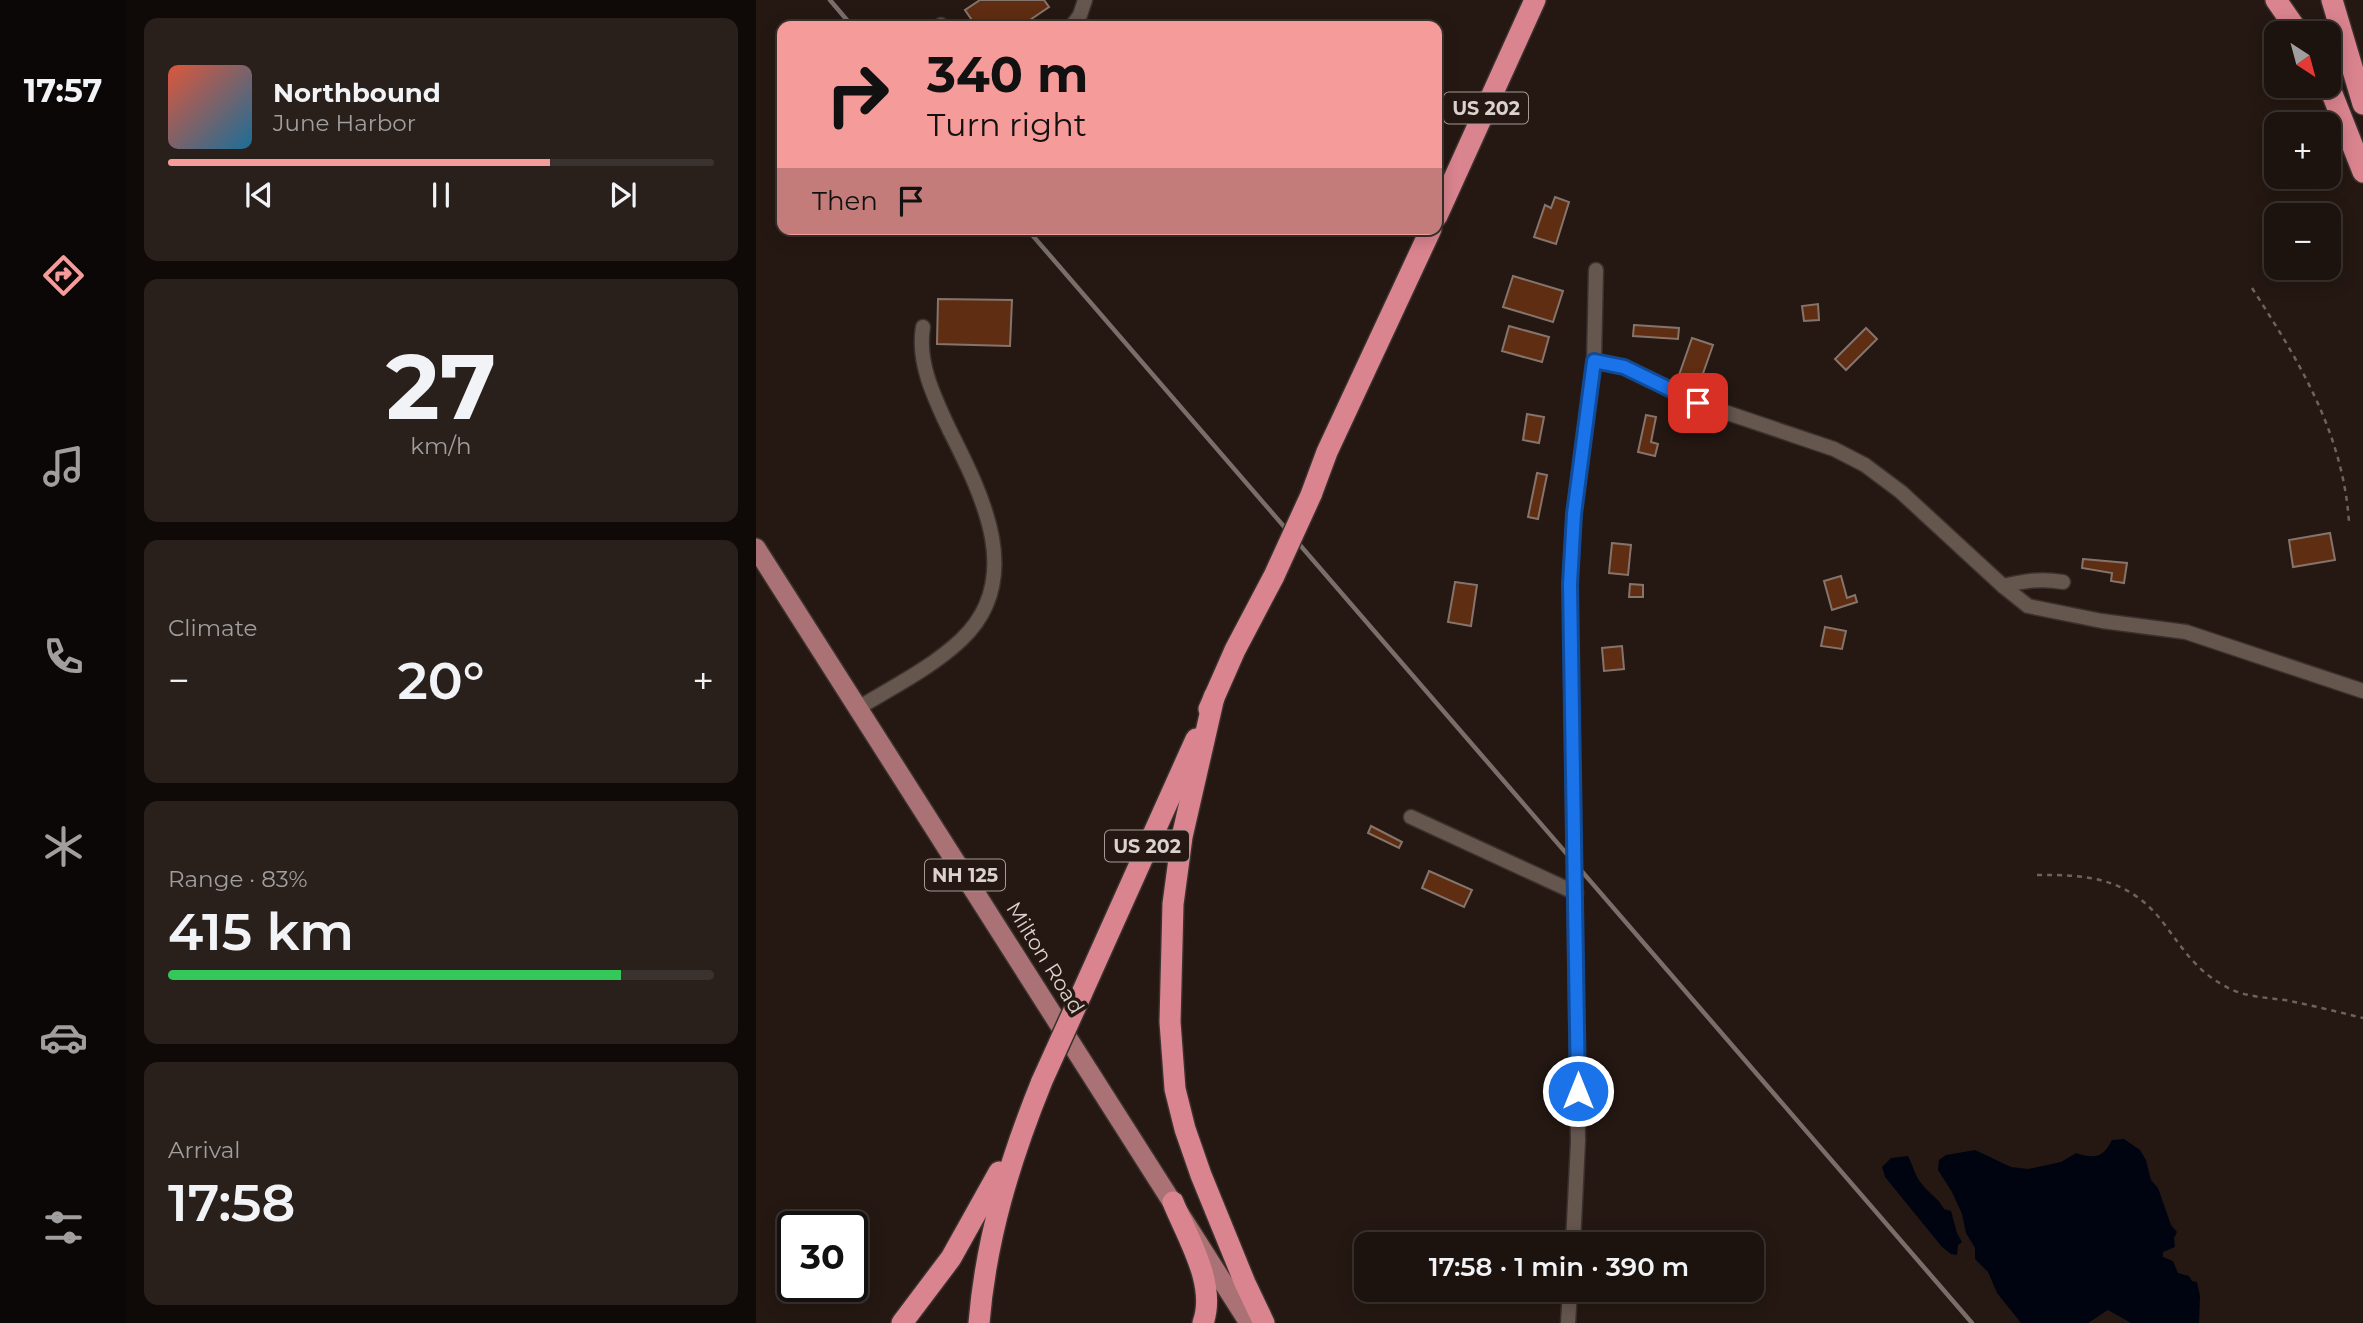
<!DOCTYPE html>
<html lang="en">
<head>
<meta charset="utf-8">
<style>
	body { margin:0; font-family:Montserrat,sans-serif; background:#29201c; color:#f1f3f6; height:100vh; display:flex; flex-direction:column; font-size:26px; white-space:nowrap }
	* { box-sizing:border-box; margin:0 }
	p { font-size:23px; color:#a09e9e }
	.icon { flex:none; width:38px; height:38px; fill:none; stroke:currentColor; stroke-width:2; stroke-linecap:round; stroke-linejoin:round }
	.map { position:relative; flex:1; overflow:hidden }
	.sheet { display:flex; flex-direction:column; gap:18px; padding:18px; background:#0f0a08; width:630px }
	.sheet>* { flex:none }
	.banner { position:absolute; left:21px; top:21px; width:665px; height:214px; border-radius:14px; box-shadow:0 4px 18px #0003,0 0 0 2px #3a322e; background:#f59b99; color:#111; overflow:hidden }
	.needle { width:46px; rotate:144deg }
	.controls { position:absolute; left:1508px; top:21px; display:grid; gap:14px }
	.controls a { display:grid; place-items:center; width:77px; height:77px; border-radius:14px; background:#1c120e; box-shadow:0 4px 18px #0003,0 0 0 2px #3a322e; font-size:35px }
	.speed { position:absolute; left:21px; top:1211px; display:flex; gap:14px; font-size:35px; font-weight:700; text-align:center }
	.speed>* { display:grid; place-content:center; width:91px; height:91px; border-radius:50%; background:#1c120e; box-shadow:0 4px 18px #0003,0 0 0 2px #3a322e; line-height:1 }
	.speed .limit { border:4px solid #111; border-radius:10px; background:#fff; color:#111 }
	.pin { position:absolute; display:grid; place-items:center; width:60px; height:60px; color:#fff; margin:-30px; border-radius:14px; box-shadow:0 4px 10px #0006 }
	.me { position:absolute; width:77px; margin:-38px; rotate:0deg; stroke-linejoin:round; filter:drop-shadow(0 0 5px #0008) }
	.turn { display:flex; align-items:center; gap:24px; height:147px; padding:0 35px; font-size:32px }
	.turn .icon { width:91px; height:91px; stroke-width:2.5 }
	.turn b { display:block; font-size:49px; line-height:60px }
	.then { display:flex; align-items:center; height:66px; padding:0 35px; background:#0003; gap:14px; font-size:26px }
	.big { font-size:52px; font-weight:600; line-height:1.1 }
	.sheet .widget { flex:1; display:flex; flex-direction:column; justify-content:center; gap:10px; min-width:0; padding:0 24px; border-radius:14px; background:#29201c }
	.sheet .dial { align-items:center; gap:0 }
	.dial b { font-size:91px; line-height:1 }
	.song { display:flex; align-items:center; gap:21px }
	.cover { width:84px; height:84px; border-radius:10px; background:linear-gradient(135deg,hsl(10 70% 55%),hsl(200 70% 35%)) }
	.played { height:7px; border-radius:4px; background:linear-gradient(90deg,#f59b99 70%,#3a322e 70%) }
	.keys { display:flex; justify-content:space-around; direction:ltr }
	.heat { display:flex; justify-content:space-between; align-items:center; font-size:38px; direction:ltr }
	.charge { height:10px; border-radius:5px; background:linear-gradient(90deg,#34c759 83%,#3a322e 0) }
	.trip { position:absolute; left:598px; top:1232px; width:410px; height:70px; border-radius:14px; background:#1c120e; box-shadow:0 4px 18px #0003,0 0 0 2px #3a322e; font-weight:600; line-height:70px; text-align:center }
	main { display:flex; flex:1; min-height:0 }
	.menu { display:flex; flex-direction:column; width:126px; justify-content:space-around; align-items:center; background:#0b0706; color:#a09e9e }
	.menu .icon { width:49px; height:49px }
	.menu .on { color:#f59b99 }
	.menu b { font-size:32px; color:#f1f3f6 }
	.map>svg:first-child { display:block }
</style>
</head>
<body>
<main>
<nav class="menu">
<b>17:57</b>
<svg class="icon on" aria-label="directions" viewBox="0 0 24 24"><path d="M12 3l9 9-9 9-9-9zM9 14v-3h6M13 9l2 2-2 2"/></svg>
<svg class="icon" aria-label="music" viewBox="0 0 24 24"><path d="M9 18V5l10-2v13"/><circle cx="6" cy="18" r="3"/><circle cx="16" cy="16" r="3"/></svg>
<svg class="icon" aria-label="phone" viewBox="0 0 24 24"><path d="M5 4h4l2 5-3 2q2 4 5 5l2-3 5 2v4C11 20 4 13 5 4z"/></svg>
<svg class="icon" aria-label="climate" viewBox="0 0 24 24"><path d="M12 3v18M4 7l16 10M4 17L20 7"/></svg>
<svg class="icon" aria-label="car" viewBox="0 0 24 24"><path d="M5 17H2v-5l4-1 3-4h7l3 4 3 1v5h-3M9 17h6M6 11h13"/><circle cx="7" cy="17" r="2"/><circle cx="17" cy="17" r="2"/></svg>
<svg class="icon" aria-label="filters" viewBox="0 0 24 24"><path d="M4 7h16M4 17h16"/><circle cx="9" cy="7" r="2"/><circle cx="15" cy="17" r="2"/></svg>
</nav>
<section class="sheet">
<div class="widget">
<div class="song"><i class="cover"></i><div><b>Northbound</b><p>June Harbor</p></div></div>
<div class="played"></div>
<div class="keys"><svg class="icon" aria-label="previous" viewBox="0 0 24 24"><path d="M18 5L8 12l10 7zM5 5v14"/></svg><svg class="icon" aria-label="pause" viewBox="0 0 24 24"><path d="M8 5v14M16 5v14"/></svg><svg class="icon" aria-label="next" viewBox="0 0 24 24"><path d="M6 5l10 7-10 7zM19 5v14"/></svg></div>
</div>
<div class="widget dial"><b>27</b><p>km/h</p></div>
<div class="widget"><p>Climate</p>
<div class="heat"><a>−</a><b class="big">20°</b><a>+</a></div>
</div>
<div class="widget"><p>Range · 83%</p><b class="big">415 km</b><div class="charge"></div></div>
<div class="widget"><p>Arrival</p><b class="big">17:58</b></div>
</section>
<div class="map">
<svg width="1607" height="1323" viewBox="0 0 1607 1323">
	<rect width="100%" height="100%" fill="#251812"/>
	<g fill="#000410">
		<path d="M 1368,1139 L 1384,1150 L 1390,1160 L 1395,1180 L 1402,1188 L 1415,1225 L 1421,1232 L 1418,1238 L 1419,1247 L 1407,1252 L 1407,1257 L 1417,1261 L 1422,1273 L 1433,1276 L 1436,1281 L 1441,1282 L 1444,1296 L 1443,1323 L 1375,1323 L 1352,1310 L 1332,1323 L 1265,1323 L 1241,1293 L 1232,1272 L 1219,1259 L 1219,1248 L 1210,1233 L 1206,1214 L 1196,1192 L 1182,1170 L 1183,1160 L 1190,1155 L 1219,1150 L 1255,1167 L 1272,1169 L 1305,1162 L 1320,1153 C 1339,1159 1347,1158 1356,1140 Z"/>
		<path d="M 1152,1156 C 1157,1165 1159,1176 1165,1183 C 1173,1194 1182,1197 1188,1209 L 1195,1211 L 1201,1233 L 1206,1242 L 1202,1245 L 1201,1255 L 1195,1254 L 1186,1247 L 1129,1177 L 1126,1167 L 1135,1158 Z"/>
	</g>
	<g fill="#5f2d11" stroke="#85746c" stroke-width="2">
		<polygon points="224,0 288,0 293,7 265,26 220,26 209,10"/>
		<polygon points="799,197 813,202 800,244 778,237 789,205 795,208"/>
		<polygon points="757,276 807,291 797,322 747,307"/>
		<polygon points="182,299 256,300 254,346 181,344"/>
		<polygon points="1062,304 1063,320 1048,321 1046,306"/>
		<polygon points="878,325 923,328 922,339 877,336"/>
		<polygon points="753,326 793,337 786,362 746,351"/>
		<polygon points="1110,328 1121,339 1090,370 1079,359"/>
		<polygon points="936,338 957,345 944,382 923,375"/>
		<polygon points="771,414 788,417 783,443 767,440"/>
		<polygon points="890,415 900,417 895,442 902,444 899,456 882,452"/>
		<polygon points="781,473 791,475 782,519 772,517"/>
		<polygon points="1574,533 1579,560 1537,567 1533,540"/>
		<polygon points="856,543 875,545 872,575 853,573"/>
		<polygon points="1327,559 1371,563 1368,583 1355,581 1356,573 1326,568"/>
		<polygon points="1085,576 1091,598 1099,595 1101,602 1076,610 1068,581"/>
		<polygon points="699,582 721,585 715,626 692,622"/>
		<polygon points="874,584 887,585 887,597 873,597"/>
		<polygon points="1069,627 1090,631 1086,649 1065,646"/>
		<polygon points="866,646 868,669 848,671 846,648"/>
		<polygon points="615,826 646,842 643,848 612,833"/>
		<polygon points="673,871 716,890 708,907 666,888"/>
	</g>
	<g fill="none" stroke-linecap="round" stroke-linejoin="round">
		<g stroke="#3a312e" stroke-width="17">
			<g id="minor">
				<polyline points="185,25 186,26"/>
				<polyline points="316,26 324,15 329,0"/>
				<path d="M 838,361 L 868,367 L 942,403 L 1078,449 L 1109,465 L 1145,492 L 1247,586 C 1268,581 1285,578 1307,582"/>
				<polyline points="1247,586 1272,606 1346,621 1430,632 1607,691"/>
				<path d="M 102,708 C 137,687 175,668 205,640 C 270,579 226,495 193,429 C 178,397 161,362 167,327"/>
				<polyline points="655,817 820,893"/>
				<polyline points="817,1244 822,1141 814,584 818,514 838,361 840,270"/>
				<polyline points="812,1323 814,1290"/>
			</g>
		</g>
		<g stroke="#3a312e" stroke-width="22">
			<polyline id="major" points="0,548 493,1323"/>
		</g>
		<g stroke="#3a312e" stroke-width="24">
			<g id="highway">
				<polyline points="1520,0 1543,33"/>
				<polyline points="1576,0 1607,104"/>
				<polyline points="1573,86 1607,172"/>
				<polyline points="681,216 779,0"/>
				<polyline points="555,495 571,452 675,229"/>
				<polyline points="458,697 426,837 417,904 414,1022 419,1089 429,1129 445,1175 489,1283 508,1323"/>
				<polyline points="453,709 479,650 518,576"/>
				<polyline points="325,995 440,739"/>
				<path d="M 417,1202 C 431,1237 461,1284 447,1323"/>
				<polyline points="146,1323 195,1258 243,1172"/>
				<path d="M 223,1323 C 230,1238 254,1160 286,1081"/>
			</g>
		</g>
		<g stroke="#6d625d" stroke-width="2.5" stroke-dasharray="5 5" stroke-linecap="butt">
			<path d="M 1496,288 C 1543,361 1587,433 1593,522"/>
			<path d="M 1281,875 C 1334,874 1375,879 1409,925 C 1427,949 1440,970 1467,985 C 1488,998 1511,997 1534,1001 C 1558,1006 1583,1012 1607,1018"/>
		</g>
		<use href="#minor" stroke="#65564e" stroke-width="14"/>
		<use href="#major" stroke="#ab7275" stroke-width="19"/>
		<use href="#highway" stroke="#da848f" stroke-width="21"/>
		<g stroke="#796e69" stroke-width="4.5">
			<polyline points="74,0 96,26"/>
			<polyline points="271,229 1216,1323"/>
		</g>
		<g stroke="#3a312e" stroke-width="24" stroke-linecap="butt">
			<g id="highway-bridge">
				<polyline points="518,576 555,495"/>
				<polyline points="286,1081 325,995"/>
			</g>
		</g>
		<use href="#highway-bridge" stroke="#da848f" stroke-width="21"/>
	</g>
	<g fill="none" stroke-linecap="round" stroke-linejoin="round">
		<g stroke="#114b97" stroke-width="18">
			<polyline id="route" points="822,1091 814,584 818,514 838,361 868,367 942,403"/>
		</g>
		<use href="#route" stroke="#1a73e8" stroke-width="12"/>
	</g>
	<g text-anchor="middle" stroke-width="7" stroke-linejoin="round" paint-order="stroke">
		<g fill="#251812" stroke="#a49a96" stroke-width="2">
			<rect x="688" y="92.5" width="84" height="31" rx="5"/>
			<rect x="349" y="830.5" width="84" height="31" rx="5"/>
			<rect x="169" y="859.5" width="80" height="31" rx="5"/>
		</g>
		<g font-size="19" font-weight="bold" fill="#dbd2ce">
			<text x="730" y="115">US 202</text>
			<text x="391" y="853">US 202</text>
			<text x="209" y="882">NH 125</text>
		</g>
		<g font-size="21" fill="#dbd2ce" stroke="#251812">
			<text transform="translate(289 958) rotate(58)" y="7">Milton Road</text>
		</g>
	</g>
</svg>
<div class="controls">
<a><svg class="needle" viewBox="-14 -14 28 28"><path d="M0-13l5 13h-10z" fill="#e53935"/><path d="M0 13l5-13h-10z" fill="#a09e9e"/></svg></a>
<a>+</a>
<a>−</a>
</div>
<div class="speed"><div class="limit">30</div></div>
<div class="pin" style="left:942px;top:403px;background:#d93025"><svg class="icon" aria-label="arrive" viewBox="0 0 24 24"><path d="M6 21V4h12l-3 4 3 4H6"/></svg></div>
<svg class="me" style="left:822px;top:1091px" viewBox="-20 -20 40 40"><circle r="17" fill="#1a73e8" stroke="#fff" stroke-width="3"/><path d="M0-11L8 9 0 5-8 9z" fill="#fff"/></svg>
<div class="trip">17:58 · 1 min · 390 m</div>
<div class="banner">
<div class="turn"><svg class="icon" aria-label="right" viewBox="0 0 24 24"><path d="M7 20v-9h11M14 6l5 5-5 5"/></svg><div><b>340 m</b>Turn right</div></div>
<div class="then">Then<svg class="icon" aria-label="arrive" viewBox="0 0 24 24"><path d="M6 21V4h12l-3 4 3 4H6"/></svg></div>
</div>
</div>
</main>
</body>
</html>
